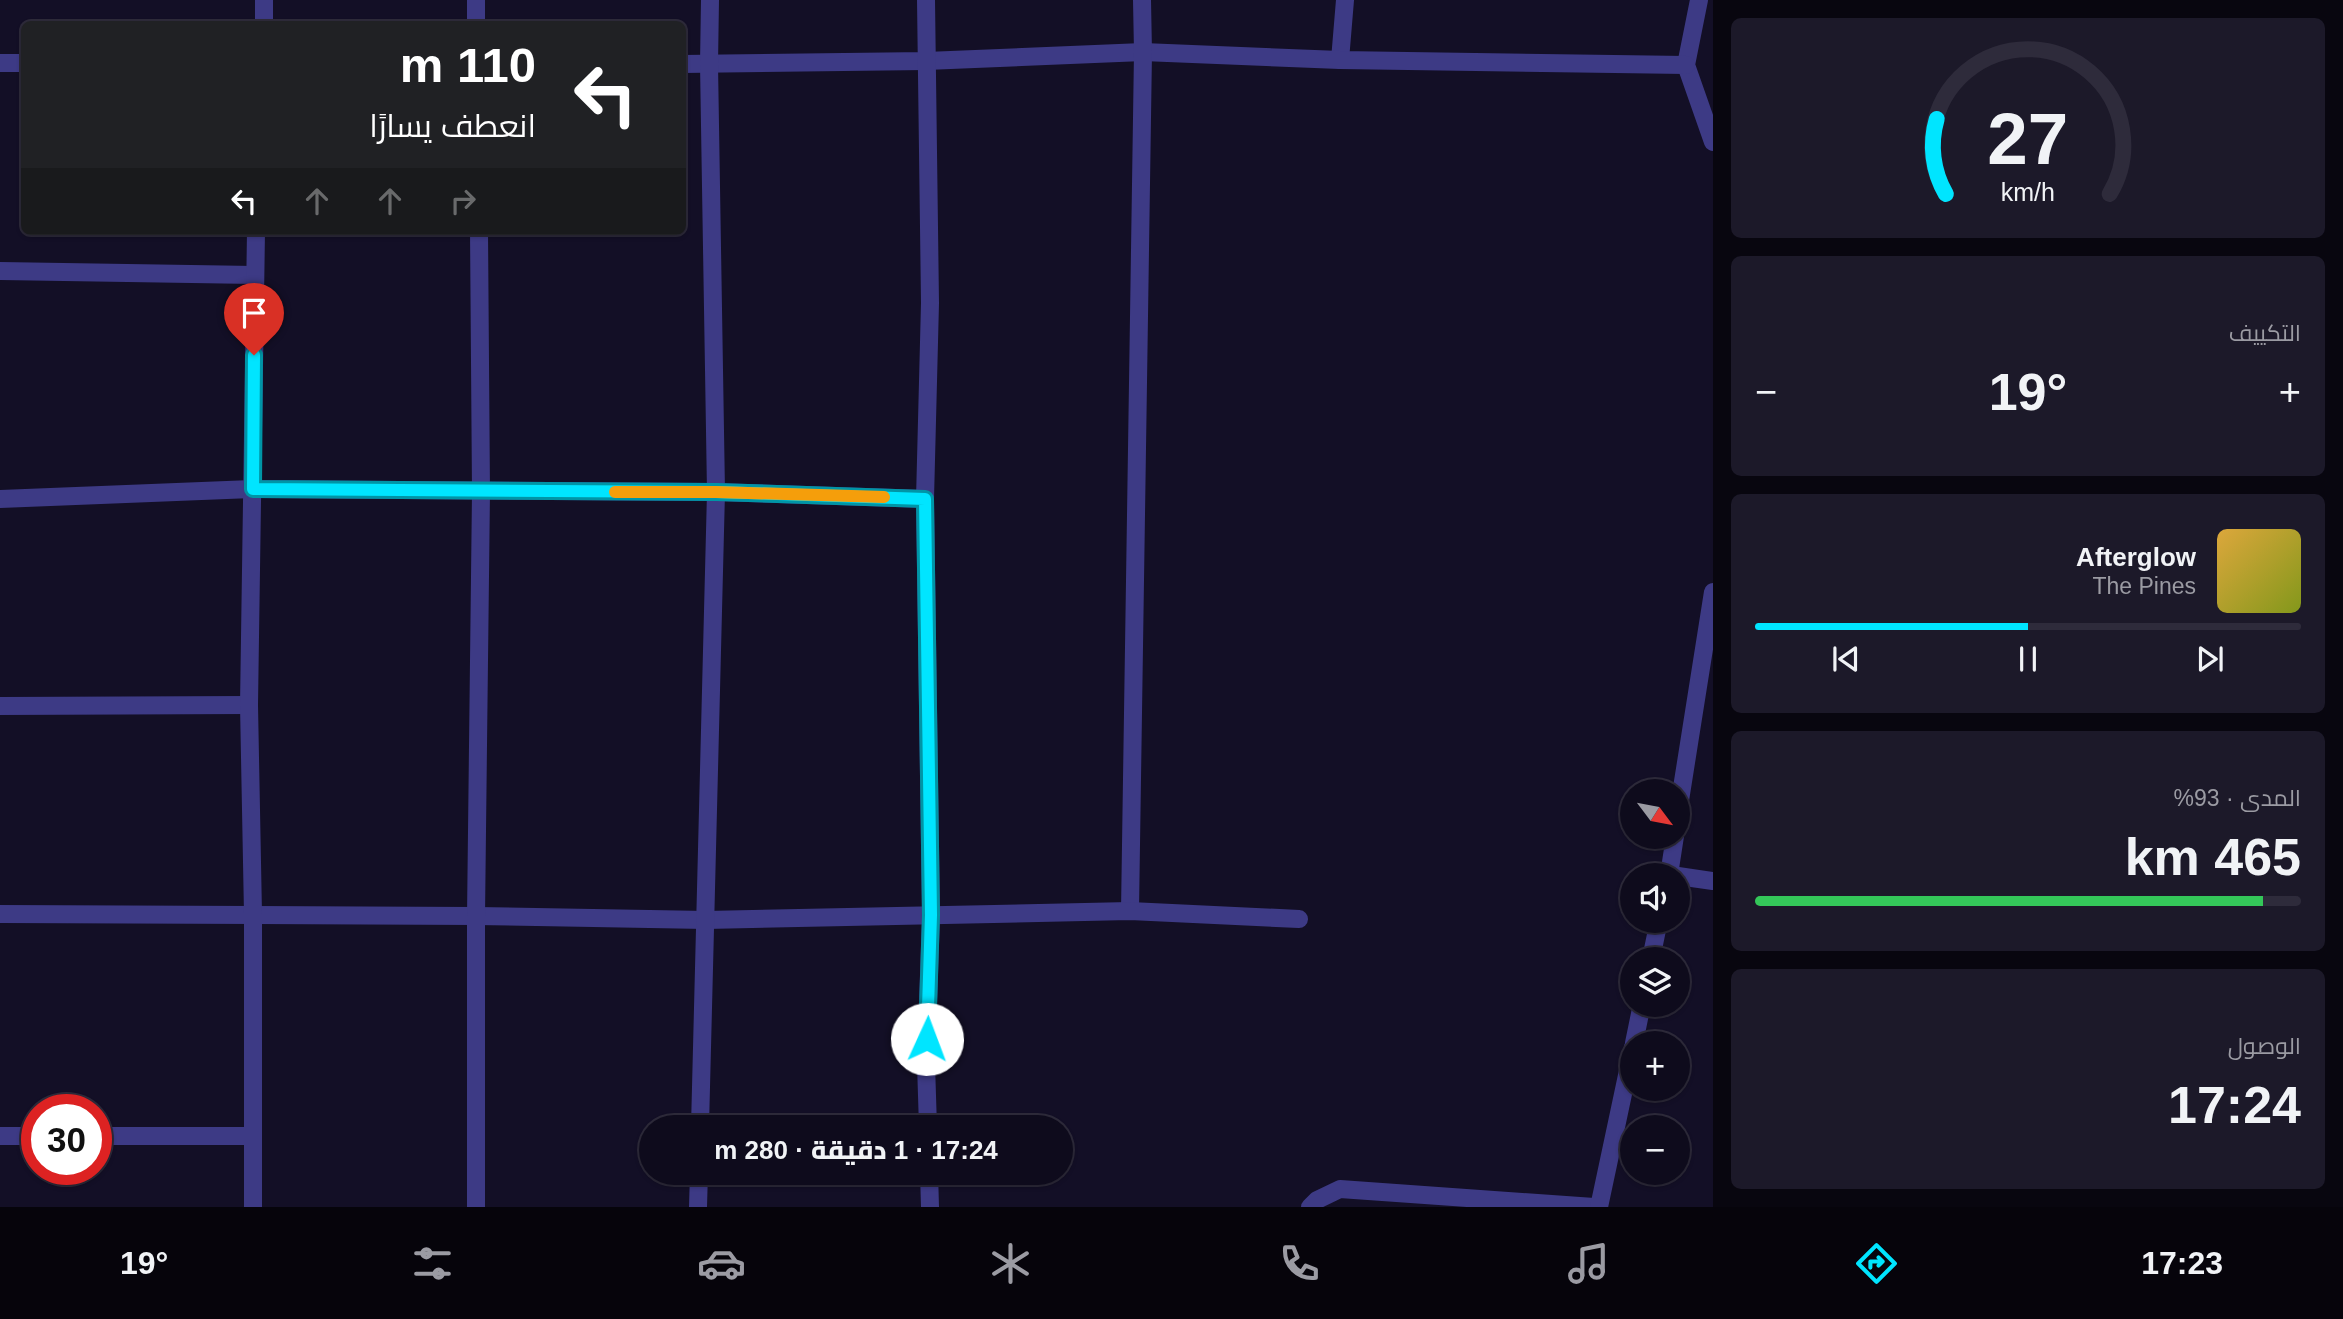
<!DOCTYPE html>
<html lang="ar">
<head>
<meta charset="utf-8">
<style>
	body { margin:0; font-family:Helvetica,Cairo,sans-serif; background:#1c1929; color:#f1f3f6; direction:rtl; height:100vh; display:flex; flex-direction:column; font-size:26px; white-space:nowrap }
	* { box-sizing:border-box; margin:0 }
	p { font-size:23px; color:#9b9ba3 }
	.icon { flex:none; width:38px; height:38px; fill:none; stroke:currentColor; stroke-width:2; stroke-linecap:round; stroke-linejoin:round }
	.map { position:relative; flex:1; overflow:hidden; direction:ltr }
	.drawer { display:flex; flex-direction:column; gap:18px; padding:18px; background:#08060f; width:630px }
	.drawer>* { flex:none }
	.top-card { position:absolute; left:21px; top:21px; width:665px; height:214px; border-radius:10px; box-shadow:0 2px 5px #0004,0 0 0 2px #2e2b3b; direction:rtl; background:#202124; color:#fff; overflow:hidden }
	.needle { width:46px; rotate:122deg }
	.tools { position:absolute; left:1620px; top:779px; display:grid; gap:14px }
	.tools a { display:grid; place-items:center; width:70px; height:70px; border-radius:50%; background:#0e0b1c; box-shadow:0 2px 5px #0004,0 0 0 2px #2e2b3b; font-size:35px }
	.speed { position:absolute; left:21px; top:1094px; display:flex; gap:14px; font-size:35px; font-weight:700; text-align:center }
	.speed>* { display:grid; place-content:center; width:91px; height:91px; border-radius:50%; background:#0e0b1c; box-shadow:0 2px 5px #0004,0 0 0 2px #2e2b3b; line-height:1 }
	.speed .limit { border:10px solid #d22; background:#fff; color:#111 }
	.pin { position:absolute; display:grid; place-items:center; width:60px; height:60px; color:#fff; margin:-72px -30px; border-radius:50% 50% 50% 0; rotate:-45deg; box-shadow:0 0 7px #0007 }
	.pin .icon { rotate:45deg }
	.me { position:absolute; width:77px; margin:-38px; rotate:2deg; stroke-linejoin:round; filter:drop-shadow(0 0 5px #0008) }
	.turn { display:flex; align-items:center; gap:24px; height:147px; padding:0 35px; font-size:32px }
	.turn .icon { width:91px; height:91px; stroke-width:2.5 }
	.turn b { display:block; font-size:49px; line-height:60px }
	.lanes { display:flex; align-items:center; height:66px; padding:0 35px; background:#0003; justify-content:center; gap:35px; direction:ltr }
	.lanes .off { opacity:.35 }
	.big { font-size:52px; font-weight:800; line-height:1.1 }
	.drawer .widget { flex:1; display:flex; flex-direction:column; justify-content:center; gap:10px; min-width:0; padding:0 24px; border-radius:10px; background:#1c1929 }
	.drawer .dial { align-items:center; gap:0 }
	.dial svg { height:182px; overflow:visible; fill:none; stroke:#2e2b3b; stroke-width:7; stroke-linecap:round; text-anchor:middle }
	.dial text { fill:#f1f3f6; stroke:none }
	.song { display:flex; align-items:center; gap:21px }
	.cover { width:84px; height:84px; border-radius:10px; background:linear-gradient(135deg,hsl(40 70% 55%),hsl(70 70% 35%)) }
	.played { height:7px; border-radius:4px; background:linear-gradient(90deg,#00e5ff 50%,#2e2b3b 50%) }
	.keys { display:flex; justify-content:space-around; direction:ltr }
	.heat { display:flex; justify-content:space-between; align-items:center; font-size:38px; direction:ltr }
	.charge { height:10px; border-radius:5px; background:linear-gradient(90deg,#34c759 93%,#2e2b3b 0) }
	.trip { position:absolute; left:639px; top:1115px; width:434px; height:70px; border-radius:35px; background:#0e0b1c; box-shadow:0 2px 5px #0004,0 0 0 2px #2e2b3b; font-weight:800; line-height:70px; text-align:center; direction:rtl }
	.tab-bar { display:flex; height:112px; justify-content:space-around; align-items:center; background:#06040b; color:#9b9ba3 }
	.tab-bar .icon { width:49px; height:49px }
	.tab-bar .current { color:#00e5ff }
	.tab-bar b { font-size:32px; color:#f1f3f6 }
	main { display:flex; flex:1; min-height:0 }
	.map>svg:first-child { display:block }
</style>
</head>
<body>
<main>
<section class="drawer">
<div class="widget dial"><svg viewBox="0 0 100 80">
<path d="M14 69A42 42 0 1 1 86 69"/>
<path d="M14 69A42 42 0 0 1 10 36" stroke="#00e5ff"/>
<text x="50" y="56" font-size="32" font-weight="700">27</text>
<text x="50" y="72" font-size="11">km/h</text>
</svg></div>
<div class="widget"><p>التكييف</p>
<div class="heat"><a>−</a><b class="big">19°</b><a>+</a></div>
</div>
<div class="widget">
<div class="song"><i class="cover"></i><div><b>Afterglow</b><p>The Pines</p></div></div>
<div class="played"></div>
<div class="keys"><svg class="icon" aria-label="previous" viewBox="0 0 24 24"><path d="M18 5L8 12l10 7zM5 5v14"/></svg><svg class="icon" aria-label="pause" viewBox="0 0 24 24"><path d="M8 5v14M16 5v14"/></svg><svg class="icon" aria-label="next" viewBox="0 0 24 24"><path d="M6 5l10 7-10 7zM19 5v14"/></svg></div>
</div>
<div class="widget"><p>المدى · 93%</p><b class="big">465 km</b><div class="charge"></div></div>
<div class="widget"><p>الوصول</p><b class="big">17:24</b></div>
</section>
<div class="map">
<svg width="1713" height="1207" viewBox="0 0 1713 1207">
	<rect width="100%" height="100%" fill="#130f26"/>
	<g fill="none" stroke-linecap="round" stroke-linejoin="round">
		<g stroke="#3d3a85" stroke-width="18">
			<polyline points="476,0 476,24"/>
			<polyline points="1699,0 1686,65 1713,142"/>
			<polyline points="264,24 264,0"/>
			<polyline points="1340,60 1345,0"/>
			<polyline points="0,63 24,63"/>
			<polyline points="682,64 926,61 1143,52 1340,60 1686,65"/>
			<polyline points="0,271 255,275"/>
			<polyline points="0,499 252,489 716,492 925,499 930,303 926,0"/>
			<polyline points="925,499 931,915 926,1064 928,1127"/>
			<polyline points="0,706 249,705"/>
			<polyline points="1678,813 1713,592"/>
			<polyline points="1669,875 1675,836"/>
			<polyline points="1678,876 1713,881"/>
			<polyline points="1130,911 1143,52 1142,0"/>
			<polyline points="0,914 476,916 706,920 1130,911 1299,919"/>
			<polyline points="1651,959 1659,920"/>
			<polyline points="1634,1043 1642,1004"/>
			<polyline points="700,1127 716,492 709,64 710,0"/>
			<polyline points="0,1136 37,1136"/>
			<polyline points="96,1136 252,1136"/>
			<polyline points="929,1172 930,1207"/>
			<polyline points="253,1207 253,914 249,705 256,231"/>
			<polyline points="476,1207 476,916 481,492 479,231"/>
			<polyline points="698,1207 699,1172"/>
			<polyline points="1310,1207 1317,1200 1340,1189 1594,1207"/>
			<polyline points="1599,1207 1633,1047"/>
		</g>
	</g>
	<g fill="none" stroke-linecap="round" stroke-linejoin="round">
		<g stroke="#0095a6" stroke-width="18">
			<polyline id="route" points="254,355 253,489 716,492 925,499 931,915 927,1039"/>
		</g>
		<use href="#route" stroke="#00e5ff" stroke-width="12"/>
		<polyline stroke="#f59e0b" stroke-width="12" points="615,492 716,492 884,497"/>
	</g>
</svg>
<div class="tools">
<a><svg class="needle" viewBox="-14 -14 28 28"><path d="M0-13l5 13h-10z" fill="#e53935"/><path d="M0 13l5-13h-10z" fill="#9b9ba3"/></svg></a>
<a><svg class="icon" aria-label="sound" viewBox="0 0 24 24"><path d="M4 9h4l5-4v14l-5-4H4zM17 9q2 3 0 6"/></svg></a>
<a><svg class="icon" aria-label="layers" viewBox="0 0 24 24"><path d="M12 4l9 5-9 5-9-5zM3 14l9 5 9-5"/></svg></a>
<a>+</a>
<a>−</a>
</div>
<div class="speed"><div class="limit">30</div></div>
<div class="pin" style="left:254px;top:355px;background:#d93025"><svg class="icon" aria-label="arrive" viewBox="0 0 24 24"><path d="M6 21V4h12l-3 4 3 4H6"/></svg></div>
<svg class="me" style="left:927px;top:1039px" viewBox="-20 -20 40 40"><circle r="19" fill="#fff"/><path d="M0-13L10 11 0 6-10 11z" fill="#00e5ff"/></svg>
<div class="trip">17:24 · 1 دقيقة · 280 m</div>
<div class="top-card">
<div class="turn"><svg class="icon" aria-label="left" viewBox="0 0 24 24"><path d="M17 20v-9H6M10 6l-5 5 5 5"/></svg><div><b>110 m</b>انعطف يسارًا</div></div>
<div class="lanes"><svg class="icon" aria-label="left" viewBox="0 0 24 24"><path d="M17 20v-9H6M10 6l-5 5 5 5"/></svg><svg class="icon off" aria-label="ahead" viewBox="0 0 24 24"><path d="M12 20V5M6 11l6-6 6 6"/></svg><svg class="icon off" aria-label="ahead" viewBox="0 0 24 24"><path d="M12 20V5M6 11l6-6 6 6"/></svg><svg class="icon off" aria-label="right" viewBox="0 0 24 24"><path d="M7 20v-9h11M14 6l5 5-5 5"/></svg></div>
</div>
</div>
</main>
<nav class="tab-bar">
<b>17:23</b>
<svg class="icon current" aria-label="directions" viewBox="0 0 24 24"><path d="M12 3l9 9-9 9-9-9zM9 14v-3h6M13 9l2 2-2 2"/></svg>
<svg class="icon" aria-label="music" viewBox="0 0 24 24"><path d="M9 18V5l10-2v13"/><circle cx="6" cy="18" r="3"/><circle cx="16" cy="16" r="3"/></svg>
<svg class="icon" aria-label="phone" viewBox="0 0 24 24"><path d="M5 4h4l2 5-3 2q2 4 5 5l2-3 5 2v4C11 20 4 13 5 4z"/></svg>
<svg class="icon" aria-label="climate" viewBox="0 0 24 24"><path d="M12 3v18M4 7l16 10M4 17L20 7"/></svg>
<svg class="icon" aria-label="car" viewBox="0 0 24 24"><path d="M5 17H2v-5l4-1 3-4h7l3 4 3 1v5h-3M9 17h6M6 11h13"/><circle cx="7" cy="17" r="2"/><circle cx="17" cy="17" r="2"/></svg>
<svg class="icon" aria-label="filters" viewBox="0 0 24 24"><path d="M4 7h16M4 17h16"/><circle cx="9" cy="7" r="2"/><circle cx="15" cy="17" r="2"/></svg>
<b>19°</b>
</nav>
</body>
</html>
